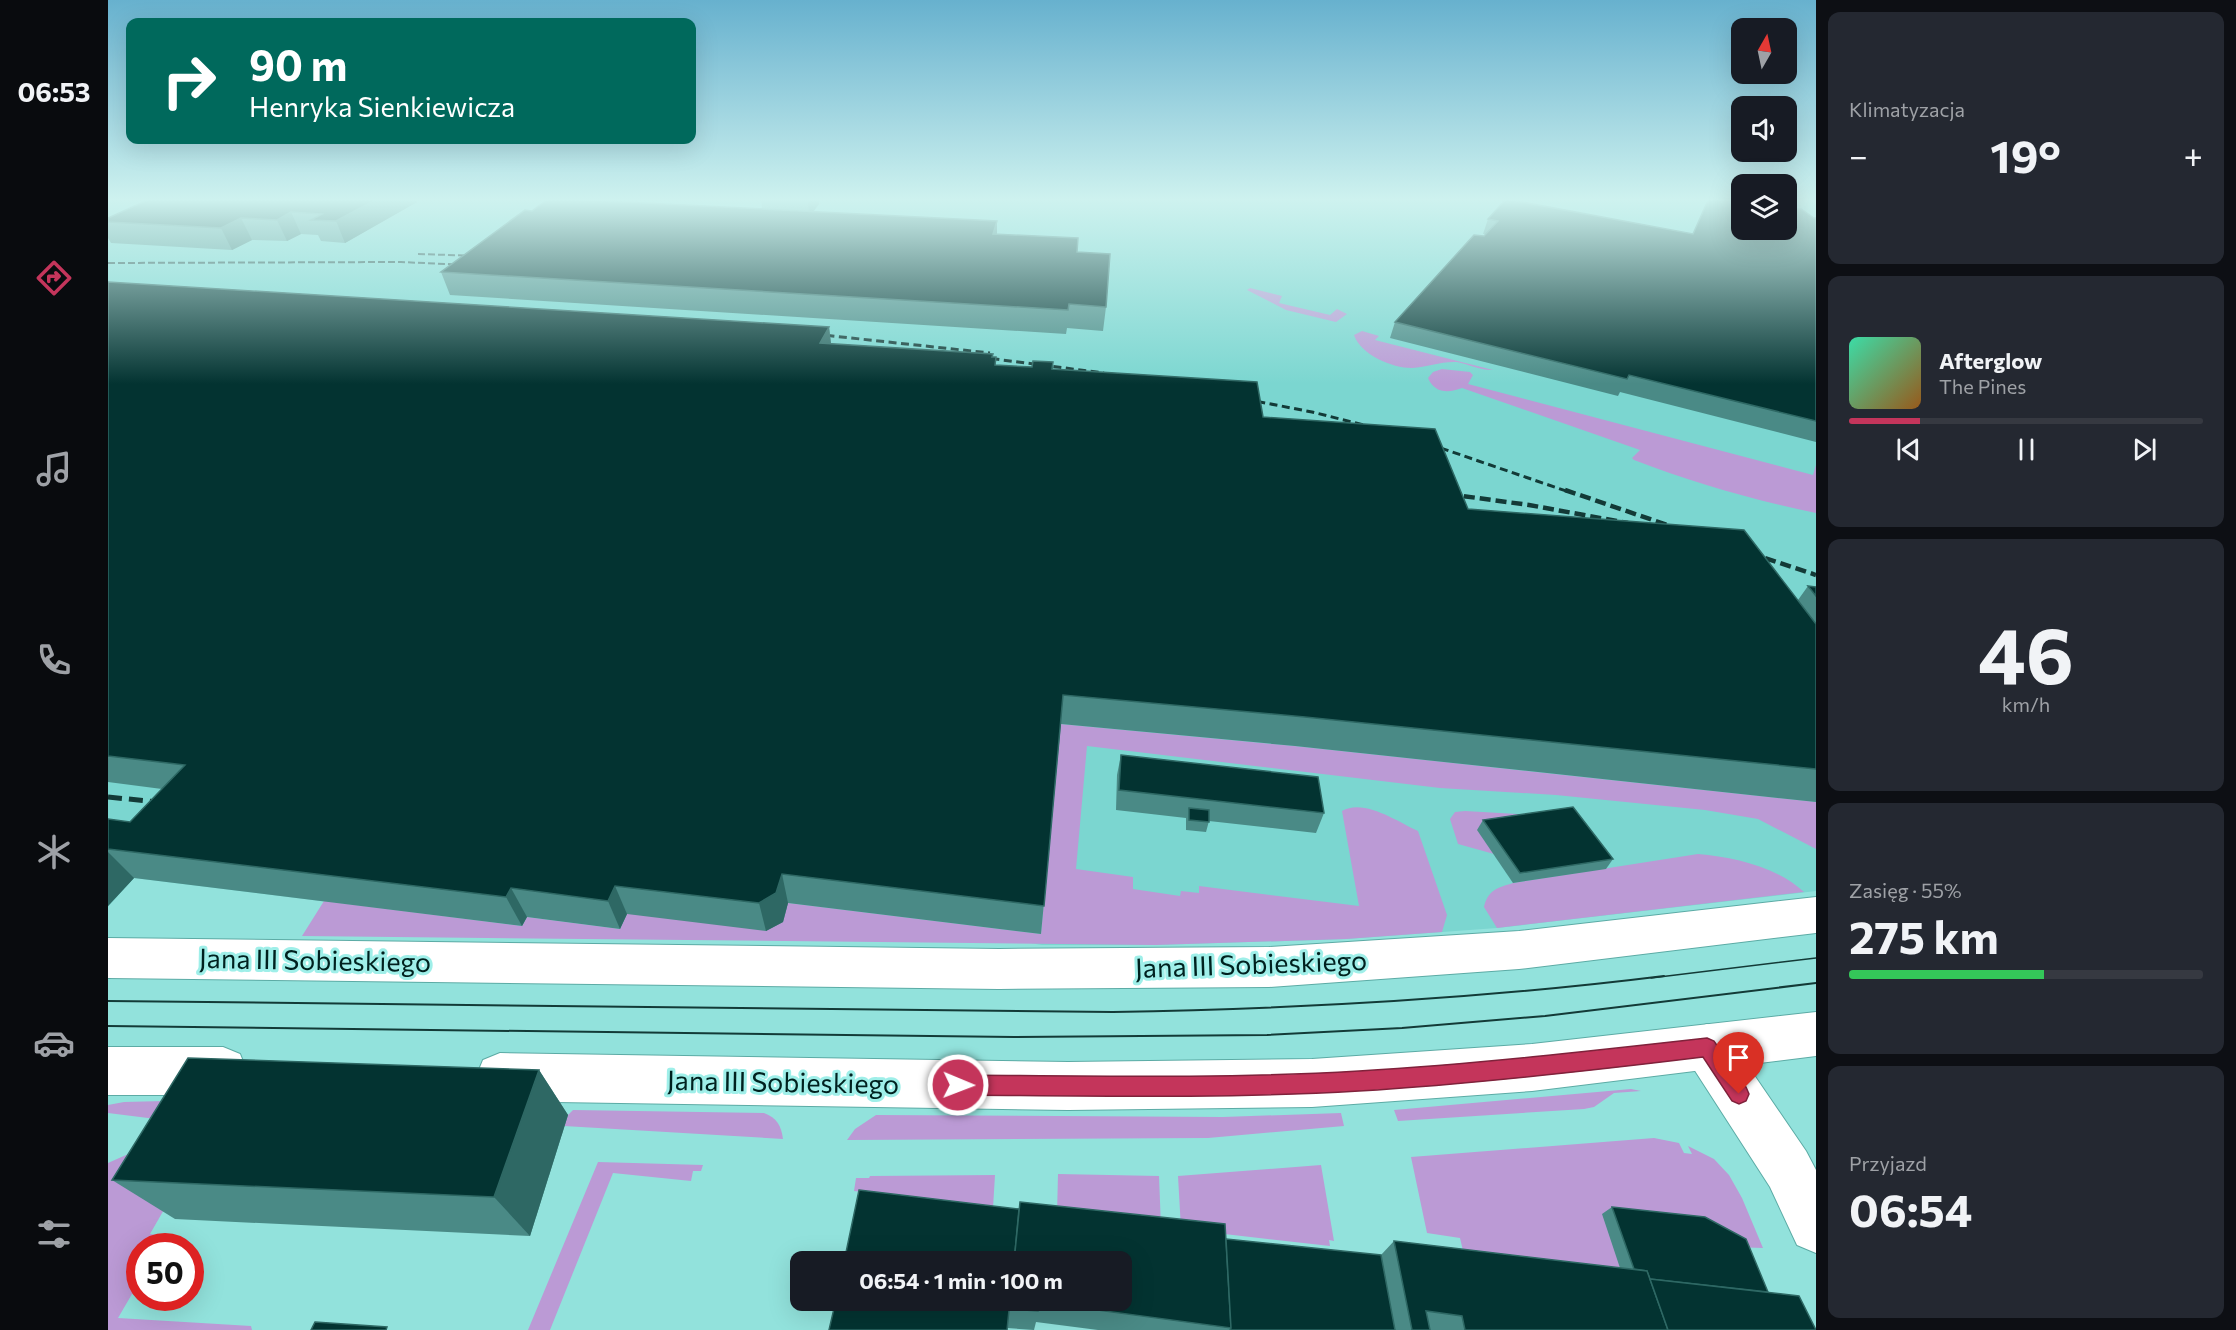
<!DOCTYPE html>
<html lang="pl">
<head>
<meta charset="utf-8">
<style>
	body { margin:0; font-family:Commissioner,sans-serif; background:#242831; color:#f1f3f6; height:100vh; display:flex; flex-direction:column; font-size:22px; white-space:nowrap }
	* { box-sizing:border-box; margin:0 }
	p { font-size:20px; color:#9ea1a6 }
	.icon { flex:none; width:33px; height:33px; fill:none; stroke:currentColor; stroke-width:2; stroke-linecap:round; stroke-linejoin:round }
	.map { position:relative; flex:1; overflow:hidden }
	.drawer { display:flex; flex-direction:column; gap:12px; padding:12px; background:#0d0f14; width:420px }
	.drawer>* { flex:none }
	.top-card { position:absolute; left:18px; top:18px; width:570px; height:126px; border-radius:12px; box-shadow:0 6px 24px #0002; background:#00695c; color:#fff; overflow:hidden }
	.needle { width:39px; rotate:9deg }
	.buttons { position:absolute; left:1623px; top:18px; display:grid; gap:12px }
	.buttons a { display:grid; place-items:center; width:66px; height:66px; border-radius:12px; background:#171b24; box-shadow:0 6px 24px #0002; font-size:30px }
	.speed { position:absolute; left:18px; top:1233px; display:flex; gap:12px; font-size:30px; font-weight:700; text-align:center }
	.speed>* { display:grid; place-content:center; width:78px; height:78px; border-radius:50%; background:#171b24; box-shadow:0 6px 24px #0002; line-height:1 }
	.speed .limit { border:9px solid #d22; background:#fff; color:#111 }
	.pin { position:absolute; display:grid; place-items:center; width:51px; height:51px; color:#fff; margin:-62px -26px; border-radius:50% 50% 50% 0; rotate:-45deg; box-shadow:0 0 6px #0007 }
	.pin .icon { rotate:45deg }
	.me { position:absolute; width:66px; margin:-33px; rotate:91deg; stroke-linejoin:round; filter:drop-shadow(0 0 4px #0008) }
	.turn { display:flex; align-items:center; gap:21px; height:126px; padding:0 24px; font-size:27px }
	.turn .icon { width:78px; height:78px; stroke-width:2.5 }
	.turn b { display:block; font-size:42px; line-height:51px }
	.big { font-size:45px; font-weight:700; line-height:1.1 }
	.drawer .tile { flex:1; display:flex; flex-direction:column; justify-content:center; gap:9px; min-width:0; padding:0 21px; border-radius:12px; background:#242831 }
	.drawer .dial { align-items:center; gap:0 }
	.dial b { font-size:78px; line-height:1 }
	.song { display:flex; align-items:center; gap:18px }
	.cover { width:72px; height:72px; border-radius:9px; background:linear-gradient(135deg,hsl(160 70% 55%),hsl(30 70% 35%)) }
	.played { height:6px; border-radius:3px; background:linear-gradient(90deg,#c4355b 20%,#363941 20%) }
	.keys { display:flex; justify-content:space-around; direction:ltr }
	.heat { display:flex; justify-content:space-between; align-items:center; font-size:33px; direction:ltr }
	.charge { height:9px; border-radius:4px; background:linear-gradient(90deg,#34c759 55%,#363941 0) }
	.trip { position:absolute; left:682px; top:1251px; width:342px; height:60px; border-radius:12px; background:#171b24; box-shadow:0 6px 24px #0002; font-weight:700; line-height:60px; text-align:center }
	main { display:flex; flex:1; min-height:0 }
	.menu { display:flex; flex-direction:column; width:108px; justify-content:space-around; align-items:center; background:#090b0e; color:#9ea1a6 }
	.menu .icon { width:42px; height:42px }
	.menu .selected { color:#c4355b }
	.menu b { font-size:27px; color:#f1f3f6 }
	.map>svg:first-child { display:block }
</style>
</head>
<body>
<main>
<nav class="menu">
<b>06:53</b>
<svg class="icon selected" aria-label="directions" viewBox="0 0 24 24"><path d="M12 3l9 9-9 9-9-9zM9 14v-3h6M13 9l2 2-2 2"/></svg>
<svg class="icon" aria-label="music" viewBox="0 0 24 24"><path d="M9 18V5l10-2v13"/><circle cx="6" cy="18" r="3"/><circle cx="16" cy="16" r="3"/></svg>
<svg class="icon" aria-label="phone" viewBox="0 0 24 24"><path d="M5 4h4l2 5-3 2q2 4 5 5l2-3 5 2v4C11 20 4 13 5 4z"/></svg>
<svg class="icon" aria-label="climate" viewBox="0 0 24 24"><path d="M12 3v18M4 7l16 10M4 17L20 7"/></svg>
<svg class="icon" aria-label="car" viewBox="0 0 24 24"><path d="M5 17H2v-5l4-1 3-4h7l3 4 3 1v5h-3M9 17h6M6 11h13"/><circle cx="7" cy="17" r="2"/><circle cx="17" cy="17" r="2"/></svg>
<svg class="icon" aria-label="filters" viewBox="0 0 24 24"><path d="M4 7h16M4 17h16"/><circle cx="9" cy="7" r="2"/><circle cx="15" cy="17" r="2"/></svg>
</nav>
<div class="map">
<svg width="1708" height="1330" viewBox="0 0 1708 1330">
	<rect width="100%" height="100%" fill="#92e2dc"/>
	<polygon fill="#7bd6d0" points="0,198 1633,198 1634,230 1678,230 1679,198 1704,198 1704,202 1708,204 1708,891 1389,928 1238,939 1047,945 934,945 680,903 675,922 658,931 512,929 419,917 414,926 26,878 0,907"/>
	<g fill="#bb9ad5">
		<polygon points="1142,288 1174,296 1171,303 1222,315 1229,309 1239,314 1228,322 1178,310 1139,290"/>
		<path d="M 1254,331 L 1271,336 L 1267,340 L 1385,370 C 1374,371 1360,364 1349,362 C 1334,361 1319,367 1304,368 C 1284,368 1253,355 1246,335 Z"/>
		<path d="M 1334,369 L 1362,372 L 1365,375 L 1360,384 L 1705,475 L 1708,465 L 1708,513 C 1645,500 1586,483 1526,460 L 1524,458 L 1532,450 L 1354,388 C 1341,393 1327,394 1320,378 L 1325,372 Z"/>
		<path d="M 952,724 L 1186,746 L 1708,802 L 1708,849 L 1650,819 L 1597,810 L 1448,795 L 1332,788 L 979,746 L 968,869 L 1025,877 L 1025,889 L 1072,896 L 1073,891 L 1091,893 L 1091,886 L 1251,906 L 1234,811 C 1256,798 1290,822 1310,831 L 1339,915 L 1334,932 L 1238,939 L 1047,945 L 194,936 L 216,901 L 414,926 L 419,917 L 512,929 L 519,914 L 680,903 L 933,934 Z"/>
		<polygon points="1357,811 1458,817 1370,830 1386,854 1350,844 1342,819 1347,812"/>
		<path d="M 1590,854 C 1626,857 1669,867 1696,892 L 1389,928 L 1376,907 C 1380,890 1389,888 1405,883 Z"/>
		<polygon points="1523,1089 1533,1091 1506,1093 1486,1107 1476,1109 1290,1121 1286,1110"/>
		<polygon points="136,1099 90,1117 40,1118 0,1113 0,1105 16,1102"/>
		<path d="M 465,1110 L 656,1113 C 669,1118 673,1125 675,1139 L 456,1126 L 460,1115 Z"/>
		<polygon points="1233,1113 1236,1126 1100,1138 739,1140 747,1129 768,1115 1115,1117"/>
		<polygon points="1546,1138 1571,1143 1576,1153 1584,1154 1580,1146 1606,1159 1621,1175 1634,1198 1655,1248 1626,1247 1495,1214 1521,1293 1360,1272 1352,1238 1319,1233 1303,1157"/>
		<polygon points="36,1147 92,1147 42,1234 58,1236 52,1246 32,1246 31,1282 10,1318 143,1326 144,1330 0,1330 0,1163"/>
		<polygon points="490,1162 595,1165 593,1171 585,1171 583,1181 505,1173 442,1330 420,1330"/>
		<polygon points="1213,1165 1226,1241 1221,1240 1222,1246 1073,1229 1070,1176"/>
		<polygon points="950,1174 1051,1176 1053,1227 949,1215"/>
		<polygon points="887,1175 885,1208 746,1191 748,1178 761,1178 762,1176"/>
	</g>
	<g fill="none" stroke-linecap="round" stroke-linejoin="round">
		<g stroke="#5caba5" stroke-width="2">
			<polygon id="minor" points="1599,1024 1616,1031 1698,1151 1708,1170 1708,1253 1689,1245 1662,1187 1582,1063 1576,1047 1582,1031"/>
		</g>
		<g stroke="#5caba5" stroke-width="2">
			<g id="secondary">
				<polygon points="1708,897 1708,933 1411,969 1161,987 891,989 0,978 0,938 891,949 1161,947 1411,931"/>
				<polygon points="1708,1012 1708,1056 1424,1091 1204,1107 960,1110 392,1101 375,1094 368,1077 375,1060 392,1053 960,1062 1204,1059 1424,1044"/>
				<polygon points="0,1047 115,1047 132,1054 139,1071 132,1088 115,1095 0,1095"/>
			</g>
		</g>
		<use href="#minor" fill="#fff" fill-rule="evenodd"/>
		<use href="#secondary" fill="#fff" fill-rule="evenodd"/>
		<polyline stroke="#133a37" stroke-width="1.5" points="1543,978 1708,958"/>
		<g stroke="#133a37" stroke-width="2">
			<path d="M 0,1001 L 1005,1012 C 1191,1009 1371,999 1556,976"/>
			<polyline points="0,1026 906,1037 1159,1035 1294,1028 1437,1016 1708,983"/>
		</g>
		<g stroke="#133a37" stroke-width="2" stroke-dasharray="7 3" stroke-linecap="butt">
			<polyline points="310,254 373,256"/>
			<polyline points="0,263 293,262 360,265"/>
		</g>
		<g stroke="#133a37" stroke-width="3" stroke-dasharray="8 4.5" stroke-linecap="butt">
			<polyline points="706,334 882,353"/>
			<polyline points="871,357 996,373"/>
			<polyline points="1137,399 1204,412 1272,429"/>
			<polyline points="1321,444 1461,492"/>
		</g>
		<g stroke="#133a37" stroke-width="4.5" stroke-dasharray="11 5" stroke-linecap="butt">
			<polyline points="1457,490 1571,529"/>
			<polyline points="1340,494 1421,505 1520,523"/>
			<polyline points="1642,553 1708,575"/>
		</g>
		<polyline stroke="#133a37" stroke-width="5" stroke-dasharray="14 7" stroke-linecap="butt" points="0,797 60,803"/>
	</g>
	<g fill="#4a8a86">
		<polygon points="308,198 307,199 309,202 237,243 213,241 210,235 193,234 179,241 144,240 124,250 3,243 0,238 0,218"/>
		<polygon points="653,198 711,198 711,204 705,212 889,221 889,234 970,238 969,252 998,307 995,331 959,328 958,334 342,295 333,272 424,211 654,209"/>
		<polygon points="1708,218 1708,442 1512,392 1510,396 1282,338 1287,322 1378,234 1375,234 1380,219 1584,234 1634,230"/>
		<polygon points="0,282 721,327 723,344 885,354 885,357 888,365 924,367 945,362 945,369 1155,417 1360,509 1690,600 1700,586 1708,587 1708,802 1187,746 953,724 933,934 680,903 675,922 658,931 519,914 512,929 419,917 414,926 26,878 0,906 0,819 22,822 54,789 0,782"/>
		<polygon points="1013,755 1216,813 1208,833 1101,821 1098,832 1078,830 1078,818 1008,810 1009,775"/>
		<polygon points="1375,820 1505,859 1498,869 1405,883 1369,830"/>
		<polygon points="431,1070 460,1115 422,1236 67,1219 4,1180"/>
		<polygon points="1504,1207 1660,1292 1708,1330 990,1330 928,1322 926,1330 899,1328 721,1330 1118,1239 1273,1255 1286,1241 1512,1268 1494,1214"/>
	</g>
	<g fill="#2e6864">
		<polygon points="271,198 308,198 307,199 309,202 237,243 228,221"/>
		<polygon points="700,198 711,198 711,204 701,217"/>
		<polygon points="183,212 193,234 179,241 169,220"/>
		<polygon points="133,218 144,240 124,250 113,228"/>
		<polygon points="889,221 889,242 885,234"/>
		<polygon points="721,327 724,352 712,343"/>
		<polygon points="0,852 26,878 0,906"/>
		<polygon points="674,874 680,903 675,922 658,931 651,903"/>
		<polygon points="507,886 519,914 512,929 500,901"/>
		<polygon points="403,888 419,917 414,926 398,897"/>
		<polygon points="431,1070 460,1115 422,1236 386,1197"/>
	</g>
	<g fill="#033331" stroke="#2e6864" stroke-width="1.5">
		<polygon points="44,198 271,198 228,221 203,220 214,214 183,212 169,220 133,218 113,228 0,222 0,218"/>
		<polygon points="441,198 889,221 885,234 970,238 969,252 1002,254 998,307 961,304 960,310 333,272 417,210 424,211"/>
		<polygon points="1601,198 1608,198 1634,202 1634,230 1678,230 1678,209 1693,209 1706,218 1708,218 1708,421 1521,375 1519,379 1287,322 1366,235 1376,236 1390,221 1380,219 1398,199 1585,234"/>
		<polygon points="0,282 721,327 712,343 885,354 884,357 888,357 887,365 924,367 925,361 945,362 944,369 1149,382 1155,417 1327,429 1360,509 1636,530 1708,624 1708,769 1197,717 955,695 936,906 674,874 668,893 651,903 507,886 500,901 403,888 398,897 0,849 0,819 22,822 77,765 0,756"/>
		<polygon points="1700,586 1708,587 1708,596"/>
		<polygon points="1013,755 1210,777 1216,813 1011,790"/>
		<polygon points="1465,807 1505,859 1412,873 1375,820"/>
		<polygon points="1081,808 1101,810 1101,822 1081,820"/>
		<polygon points="80,1058 431,1070 386,1197 4,1180"/>
		<polygon points="751,1190 911,1209 906,1262 736,1262"/>
		<polygon points="912,1202 1117,1224 1123,1328 930,1302 930,1311 901,1309 902,1300 1014,1300 1014,1262 906,1262"/>
		<polygon points="1504,1207 1597,1217 1638,1239 1660,1292 1542,1279 1539,1271 1526,1269"/>
		<polygon points="1118,1239 1273,1255 1287,1330 1122,1330 1123,1328"/>
		<polygon points="1286,1241 1539,1271 1560,1330 1357,1330 1354,1316 1318,1311 1322,1330 1304,1330"/>
		<polygon points="1542,1279 1691,1296 1708,1330 1560,1330"/>
		<polygon points="728,1300 902,1300 899,1330 721,1330"/>
		<polygon points="207,1322 279,1327 278,1330 203,1330"/>
	</g>
	<linearGradient id="sky" x2="0" y2="1"><stop stop-color="#67b1ce"/><stop offset="0.52" stop-color="#cef2ef"/><stop offset="1" stop-color="#cef2ef" stop-opacity="0"/></linearGradient>
	<rect width="1708" height="384" fill="url(#sky)"/>
	<path fill="#c4355b" stroke="#7f223b" stroke-width="1.5" d="M 1599,1038 L 1606,1041 L 1638,1087 L 1641,1094 L 1638,1101 L 1631,1104 L 1624,1101 L 1595,1057 C 1480,1071 1366,1084 1251,1091 C 1117,1099 984,1096 850,1095 L 843,1092 L 840,1085 L 843,1078 L 850,1075 C 984,1076 1117,1079 1251,1071 C 1367,1064 1483,1051 1599,1038 Z"/>
	<g text-anchor="middle" stroke-width="6" stroke-linejoin="round" paint-order="stroke">
		<g font-size="27" fill="#00211f" stroke="#9fefe9">
			<text transform="translate(207 961) rotate(1)" y="9">Jana III Sobieskiego</text>
			<text transform="translate(1143 965) rotate(-2)" y="9">Jana III Sobieskiego</text>
			<text transform="translate(675 1083) rotate(1)" y="9">Jana III Sobieskiego</text>
		</g>
	</g>
</svg>
<div class="buttons">
<a><svg class="needle" viewBox="-14 -14 28 28"><path d="M0-13l5 13h-10z" fill="#e53935"/><path d="M0 13l5-13h-10z" fill="#9ea1a6"/></svg></a>
<a><svg class="icon" aria-label="sound" viewBox="0 0 24 24"><path d="M4 9h4l5-4v14l-5-4H4zM17 9q2 3 0 6"/></svg></a>
<a><svg class="icon" aria-label="layers" viewBox="0 0 24 24"><path d="M12 4l9 5-9 5-9-5zM3 14l9 5 9-5"/></svg></a>
</div>
<div class="speed"><div class="limit">50</div></div>
<div class="pin" style="left:1631px;top:1094px;background:#d93025"><svg class="icon" aria-label="arrive" viewBox="0 0 24 24"><path d="M6 21V4h12l-3 4 3 4H6"/></svg></div>
<svg class="me" style="left:850px;top:1085px" viewBox="-20 -20 40 40"><circle r="17" fill="#c4355b" stroke="#fff" stroke-width="3"/><path d="M0-11L8 9 0 5-8 9z" fill="#fff"/></svg>
<div class="trip">06:54 · 1 min · 100 m</div>
<div class="top-card">
<div class="turn"><svg class="icon" aria-label="right" viewBox="0 0 24 24"><path d="M7 20v-9h11M14 6l5 5-5 5"/></svg><div><b>90 m</b>Henryka Sienkiewicza</div></div>
</div>
</div>
<section class="drawer">
<div class="tile"><p>Klimatyzacja</p>
<div class="heat"><a>−</a><b class="big">19°</b><a>+</a></div>
</div>
<div class="tile">
<div class="song"><i class="cover"></i><div><b>Afterglow</b><p>The Pines</p></div></div>
<div class="played"></div>
<div class="keys"><svg class="icon" aria-label="previous" viewBox="0 0 24 24"><path d="M18 5L8 12l10 7zM5 5v14"/></svg><svg class="icon" aria-label="pause" viewBox="0 0 24 24"><path d="M8 5v14M16 5v14"/></svg><svg class="icon" aria-label="next" viewBox="0 0 24 24"><path d="M6 5l10 7-10 7zM19 5v14"/></svg></div>
</div>
<div class="tile dial"><b>46</b><p>km/h</p></div>
<div class="tile"><p>Zasięg · 55%</p><b class="big">275 km</b><div class="charge"></div></div>
<div class="tile"><p>Przyjazd</p><b class="big">06:54</b></div>
</section>
</main>
</body>
</html>
